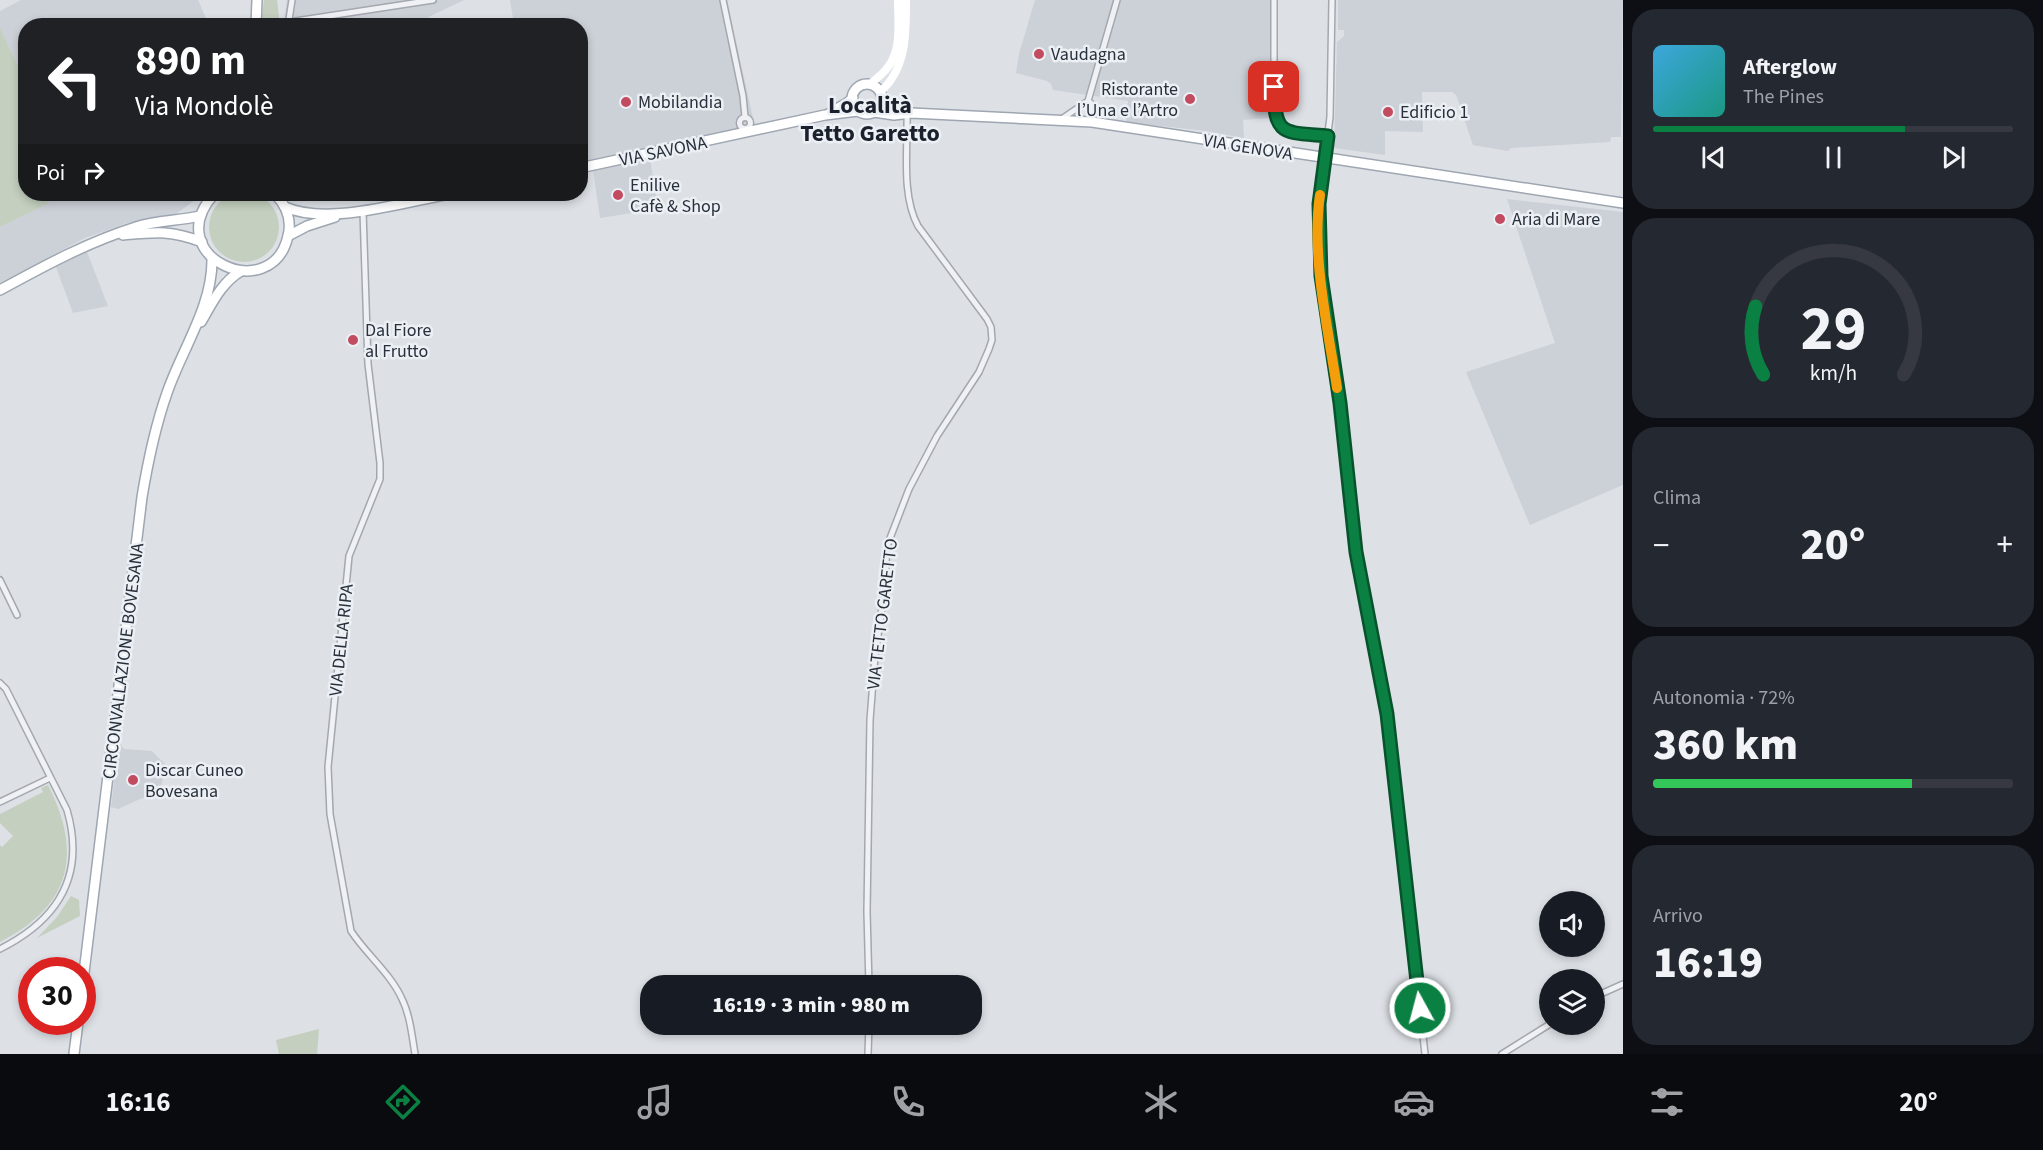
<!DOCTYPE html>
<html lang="it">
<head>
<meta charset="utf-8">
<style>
	body { margin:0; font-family:"Source Sans 3",sans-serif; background:#242831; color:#f1f3f6; height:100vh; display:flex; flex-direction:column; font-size:22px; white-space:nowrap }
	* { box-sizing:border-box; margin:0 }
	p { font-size:20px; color:#9ea1a6 }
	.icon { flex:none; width:33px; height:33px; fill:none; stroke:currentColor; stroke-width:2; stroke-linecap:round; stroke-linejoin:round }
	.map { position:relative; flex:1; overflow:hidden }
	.drawer { display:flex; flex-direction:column; gap:9px; padding:9px; background:#0d0f14; width:420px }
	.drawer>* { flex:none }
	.banner { position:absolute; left:18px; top:18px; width:570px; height:183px; border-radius:24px; box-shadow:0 3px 9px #0003; background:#202124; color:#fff; overflow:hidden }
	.fabs { position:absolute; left:1539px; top:891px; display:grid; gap:12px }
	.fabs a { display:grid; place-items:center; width:66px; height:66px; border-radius:50%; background:#171b24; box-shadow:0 3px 9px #0003; font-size:30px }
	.speed { position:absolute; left:18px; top:957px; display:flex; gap:12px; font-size:30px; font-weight:700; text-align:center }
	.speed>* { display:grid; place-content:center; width:78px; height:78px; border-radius:50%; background:#171b24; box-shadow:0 3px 9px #0003; line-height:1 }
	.speed .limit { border:9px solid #d22; background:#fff; color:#111 }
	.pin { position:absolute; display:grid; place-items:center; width:51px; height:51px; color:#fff; margin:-26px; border-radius:12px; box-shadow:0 3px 9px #0006 }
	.me { position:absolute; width:66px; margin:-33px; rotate:353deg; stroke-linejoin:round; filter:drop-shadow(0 0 4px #0008) }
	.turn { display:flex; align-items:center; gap:21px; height:126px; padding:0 18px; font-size:27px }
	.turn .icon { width:78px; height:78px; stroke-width:2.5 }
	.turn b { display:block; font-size:42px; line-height:51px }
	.then { display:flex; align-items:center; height:57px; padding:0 18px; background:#0003; gap:12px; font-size:22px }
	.big { font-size:45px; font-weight:800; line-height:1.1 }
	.drawer .widget { flex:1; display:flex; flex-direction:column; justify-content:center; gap:9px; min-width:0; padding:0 21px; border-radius:24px; background:#242831 }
	.drawer .dial { align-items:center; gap:0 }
	.dial svg { height:156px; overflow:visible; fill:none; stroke:#363941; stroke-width:7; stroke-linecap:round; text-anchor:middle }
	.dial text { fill:#f1f3f6; stroke:none }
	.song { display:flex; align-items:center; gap:18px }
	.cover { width:72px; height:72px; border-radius:9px; background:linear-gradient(135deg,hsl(200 70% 55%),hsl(170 70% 35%)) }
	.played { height:6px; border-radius:3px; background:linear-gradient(90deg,#0b8043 70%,#363941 70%) }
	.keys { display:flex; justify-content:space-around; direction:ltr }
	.heat { display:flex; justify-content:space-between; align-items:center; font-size:33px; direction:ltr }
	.charge { height:9px; border-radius:4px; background:linear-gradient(90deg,#34c759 72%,#363941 0) }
	.trip { position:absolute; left:640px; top:975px; width:342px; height:60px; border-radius:24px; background:#171b24; box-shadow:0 3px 9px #0003; font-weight:800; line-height:60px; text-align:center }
	.tabs { display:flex; height:96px; justify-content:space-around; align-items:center; background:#090b0e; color:#9ea1a6 }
	.tabs .icon { width:42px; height:42px }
	.tabs .current { color:#0b8043 }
	.tabs b { font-size:27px; color:#f1f3f6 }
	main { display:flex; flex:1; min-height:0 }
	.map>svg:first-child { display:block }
</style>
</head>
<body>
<main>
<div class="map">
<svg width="1623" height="1054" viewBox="0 0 1623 1054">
	<rect width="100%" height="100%" fill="#dde1e6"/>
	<g fill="#ccd0d7">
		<polygon points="21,0 198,0 209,25 26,26 25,80 0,28 0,11"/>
		<polygon points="287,0 464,0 412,25 283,26"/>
		<polygon points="510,0 727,0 754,123 752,127 581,162 580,26 514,25"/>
		<polygon points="1035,0 1270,0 1271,118 1243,120 1244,138 1206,131 1126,122 1128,101 1053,90 1051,84 1047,81 1016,73 1019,54"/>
		<polygon points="1338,0 1623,0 1621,137 1611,137 1610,142 1511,148 1508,151 1473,145 1456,95 1452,92 1422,92 1423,132 1385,131 1385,155 1334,148 1337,42 1344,36 1344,30 1338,30"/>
		<polygon points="650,159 658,209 600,218 593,170"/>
		<polygon points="46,194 203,194 176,214 127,223 85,238 0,283 0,227 48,203"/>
		<polygon points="1507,199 1623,212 1623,485 1530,525 1466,372 1555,343"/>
		<polygon points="87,252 108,306 73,313 56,267"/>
		<polygon points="119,742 124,749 152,751 166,765 160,790 118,809 111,807"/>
	</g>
	<g fill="#c4cfbf">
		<polygon points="264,0 277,0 280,25 261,25"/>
		<polygon points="0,28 25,80 26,194 46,194 49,203 0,227"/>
		<circle cx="244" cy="227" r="35"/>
		<path d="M 48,785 C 83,854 71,906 0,942 L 0,845 L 2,847 L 13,836 L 0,823 L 0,814 L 43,792 L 41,788 Z"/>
		<polygon points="71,896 79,900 80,916 37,938 57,917"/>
		<polygon points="319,1029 317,1054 279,1054 276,1040"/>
	</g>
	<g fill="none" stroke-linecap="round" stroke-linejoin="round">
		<g stroke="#a3a8af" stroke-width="8">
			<g id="street">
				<polyline points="723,0 743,96 745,117"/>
				<polyline points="1274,0 1274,108 1279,125 1288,133 1328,136"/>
				<polyline points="1332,0 1330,117 1319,203 1321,276 1340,403 1356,552 1387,714 1425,1054"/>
				<polyline points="289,22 433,0"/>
				<polyline points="288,26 292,0"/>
				<polyline points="1088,101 1093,105 1092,122"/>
				<circle cx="745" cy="123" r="5.5"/>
				<polyline points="1060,120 1088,101 1117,0"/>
				<path d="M 363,211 L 368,364 L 380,463 L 380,479 L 349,556 L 328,767 L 330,814 L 351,931 C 366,954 391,974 402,999 C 410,1015 412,1036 415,1054"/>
				<polyline points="0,580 17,615"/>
				<path d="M 0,683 L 6,689 L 67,810 C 86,876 58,920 0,949"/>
				<polyline points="0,802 50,778"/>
				<path d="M 869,986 L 867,912 L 870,720 L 875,656 L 884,594 L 887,546 L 909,489 L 937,436 L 979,372 L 989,349 L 992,340 L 991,327 L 987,319 L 918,226 C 901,195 908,148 907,113"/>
				<polyline points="1594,997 1623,984"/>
				<polyline points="868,1054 869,1024"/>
				<polyline points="1502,1054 1550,1024"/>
			</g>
		</g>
		<g stroke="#9ea6b1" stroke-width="12">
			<g id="primary">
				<polyline points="256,26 257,0"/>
				<circle cx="867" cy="99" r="15"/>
				<polyline points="882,99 895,109 904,112"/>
				<polyline points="874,112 894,115 911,113 1092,122 1623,203"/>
				<polyline points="830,113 847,103 853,98"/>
				<polyline points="580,168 825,115 858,111"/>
				<path d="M 214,194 C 158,257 272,307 288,236 C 292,220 286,205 275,194"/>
				<path d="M 285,207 C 328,226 404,202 449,194"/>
				<path d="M 123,235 C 156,232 171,230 202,242"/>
				<polyline points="288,236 307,226 335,217"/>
				<path d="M 0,290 C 44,266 88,242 136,227 C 156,220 179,221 200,216"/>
				<path d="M 201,322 C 212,303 222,282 241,271"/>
				<path d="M 82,989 L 142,497 C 148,461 155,427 167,393 C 182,349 213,306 212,258"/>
				<polyline points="74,1054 78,1022"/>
			</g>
		</g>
		<use href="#street" stroke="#f0f1f5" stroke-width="5"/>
		<g stroke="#fff" stroke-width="8">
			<path d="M 870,84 C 876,79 883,74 888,67 C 902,49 898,22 898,0"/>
			<path d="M 880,92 C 907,69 906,32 906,0"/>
		</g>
		<use href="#primary" stroke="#fff" stroke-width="9"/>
	</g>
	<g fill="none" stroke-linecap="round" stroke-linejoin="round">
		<g stroke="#07532c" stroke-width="15">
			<path id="route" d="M 1274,87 C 1274,137 1283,132 1328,136 L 1319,204 L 1321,276 L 1340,403 L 1356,552 L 1387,714 L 1420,1008"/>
		</g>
		<use href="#route" stroke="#0b8043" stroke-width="10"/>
		<path stroke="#f59e0b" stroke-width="10" d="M 1320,195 C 1311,254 1328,329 1337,388"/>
	</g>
	<g fill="#c24b60" stroke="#ecf0f4" stroke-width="2">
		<circle cx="1039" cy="54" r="6"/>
		<circle cx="1190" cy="99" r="6"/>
		<circle cx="626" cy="102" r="6"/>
		<circle cx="1388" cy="112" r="6"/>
		<circle cx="618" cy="195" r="6"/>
		<circle cx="1500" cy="219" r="6"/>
		<circle cx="353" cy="340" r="6"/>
		<circle cx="133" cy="780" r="6"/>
	</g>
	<g text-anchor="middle" stroke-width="5" stroke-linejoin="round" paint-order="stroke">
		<g font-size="18" fill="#28303b" stroke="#ecf0f4" text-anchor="start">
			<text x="1051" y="60">Vaudagna</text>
			<text x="1178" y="95" text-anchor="end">Ristorante<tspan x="1178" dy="21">l’Una e l’Artro</tspan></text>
			<text x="638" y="108">Mobilandia</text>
			<text x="1400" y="118">Edificio 1</text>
			<text x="630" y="191">Enilive<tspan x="630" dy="21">Cafè &amp; Shop</tspan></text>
			<text x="1512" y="225">Aria di Mare</text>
			<text x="365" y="336">Dal Fiore<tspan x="365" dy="21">al Frutto</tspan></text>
			<text x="145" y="776">Discar Cuneo<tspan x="145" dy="21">Bovesana</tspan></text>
		</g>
		<g font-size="18" fill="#28303b" stroke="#ecf0f4">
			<text transform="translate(1248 147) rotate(9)" y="6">VIA GENOVA</text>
			<text transform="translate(663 151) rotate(-12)" y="6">VIA SAVONA</text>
			<text transform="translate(882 614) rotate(-83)" y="6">VIA TETTO GARETTO</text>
			<text transform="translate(341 640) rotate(-84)" y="6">VIA DELLA RIPA</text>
			<text transform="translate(123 661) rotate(-83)" y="6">CIRCONVALLAZIONE BOVESANA</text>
		</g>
		<g font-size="24" font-weight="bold" fill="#1a212c" stroke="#ecf0f4">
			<text x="870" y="113">Località<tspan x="870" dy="28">Tetto Garetto</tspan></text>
		</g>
	</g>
</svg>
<div class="fabs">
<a><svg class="icon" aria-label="sound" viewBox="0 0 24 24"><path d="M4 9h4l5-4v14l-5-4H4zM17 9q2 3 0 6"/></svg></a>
<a><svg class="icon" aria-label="layers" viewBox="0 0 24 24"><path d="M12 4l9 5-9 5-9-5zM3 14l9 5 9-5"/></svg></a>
</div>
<div class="speed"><div class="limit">30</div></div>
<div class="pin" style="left:1274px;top:87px;background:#d93025"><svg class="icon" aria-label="arrive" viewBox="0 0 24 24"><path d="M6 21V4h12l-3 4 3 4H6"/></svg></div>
<svg class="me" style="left:1420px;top:1008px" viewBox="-20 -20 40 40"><circle r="17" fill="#0b8043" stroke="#fff" stroke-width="3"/><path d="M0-11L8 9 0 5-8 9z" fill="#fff"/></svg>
<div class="trip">16:19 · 3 min · 980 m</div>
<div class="banner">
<div class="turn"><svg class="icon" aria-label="left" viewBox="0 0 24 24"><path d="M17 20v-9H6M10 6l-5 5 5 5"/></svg><div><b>890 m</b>Via Mondolè</div></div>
<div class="then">Poi<svg class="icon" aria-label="right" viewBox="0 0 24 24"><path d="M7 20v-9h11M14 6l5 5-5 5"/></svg></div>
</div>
</div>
<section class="drawer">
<div class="widget">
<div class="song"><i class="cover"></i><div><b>Afterglow</b><p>The Pines</p></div></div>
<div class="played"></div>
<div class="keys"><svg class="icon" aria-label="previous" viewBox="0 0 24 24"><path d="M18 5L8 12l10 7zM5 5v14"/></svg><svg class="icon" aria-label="pause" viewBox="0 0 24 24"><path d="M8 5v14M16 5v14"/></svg><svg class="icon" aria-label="next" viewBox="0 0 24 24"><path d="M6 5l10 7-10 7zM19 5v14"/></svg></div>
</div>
<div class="widget dial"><svg viewBox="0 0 100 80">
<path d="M14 69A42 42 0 1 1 86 69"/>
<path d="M14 69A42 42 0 0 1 10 34" stroke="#0b8043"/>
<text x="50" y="56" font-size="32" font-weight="700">29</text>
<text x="50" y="72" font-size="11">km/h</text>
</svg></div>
<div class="widget"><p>Clima</p>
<div class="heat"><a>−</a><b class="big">20°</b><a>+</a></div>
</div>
<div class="widget"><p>Autonomia · 72%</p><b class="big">360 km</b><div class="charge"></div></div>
<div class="widget"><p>Arrivo</p><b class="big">16:19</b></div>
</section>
</main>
<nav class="tabs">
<b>16:16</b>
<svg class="icon current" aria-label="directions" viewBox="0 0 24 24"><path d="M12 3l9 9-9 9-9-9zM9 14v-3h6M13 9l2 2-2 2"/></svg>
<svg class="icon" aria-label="music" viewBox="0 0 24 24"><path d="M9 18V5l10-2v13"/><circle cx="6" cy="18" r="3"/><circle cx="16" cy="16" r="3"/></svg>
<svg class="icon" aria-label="phone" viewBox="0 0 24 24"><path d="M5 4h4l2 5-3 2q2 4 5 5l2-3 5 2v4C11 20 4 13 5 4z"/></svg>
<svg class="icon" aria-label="climate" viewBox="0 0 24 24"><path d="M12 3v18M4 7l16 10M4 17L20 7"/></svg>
<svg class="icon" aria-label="car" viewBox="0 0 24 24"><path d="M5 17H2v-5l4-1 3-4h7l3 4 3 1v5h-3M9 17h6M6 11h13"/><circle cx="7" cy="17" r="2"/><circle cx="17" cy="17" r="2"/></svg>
<svg class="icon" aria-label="filters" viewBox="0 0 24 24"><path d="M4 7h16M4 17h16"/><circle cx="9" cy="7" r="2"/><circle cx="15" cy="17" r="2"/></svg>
<b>20°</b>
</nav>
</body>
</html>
